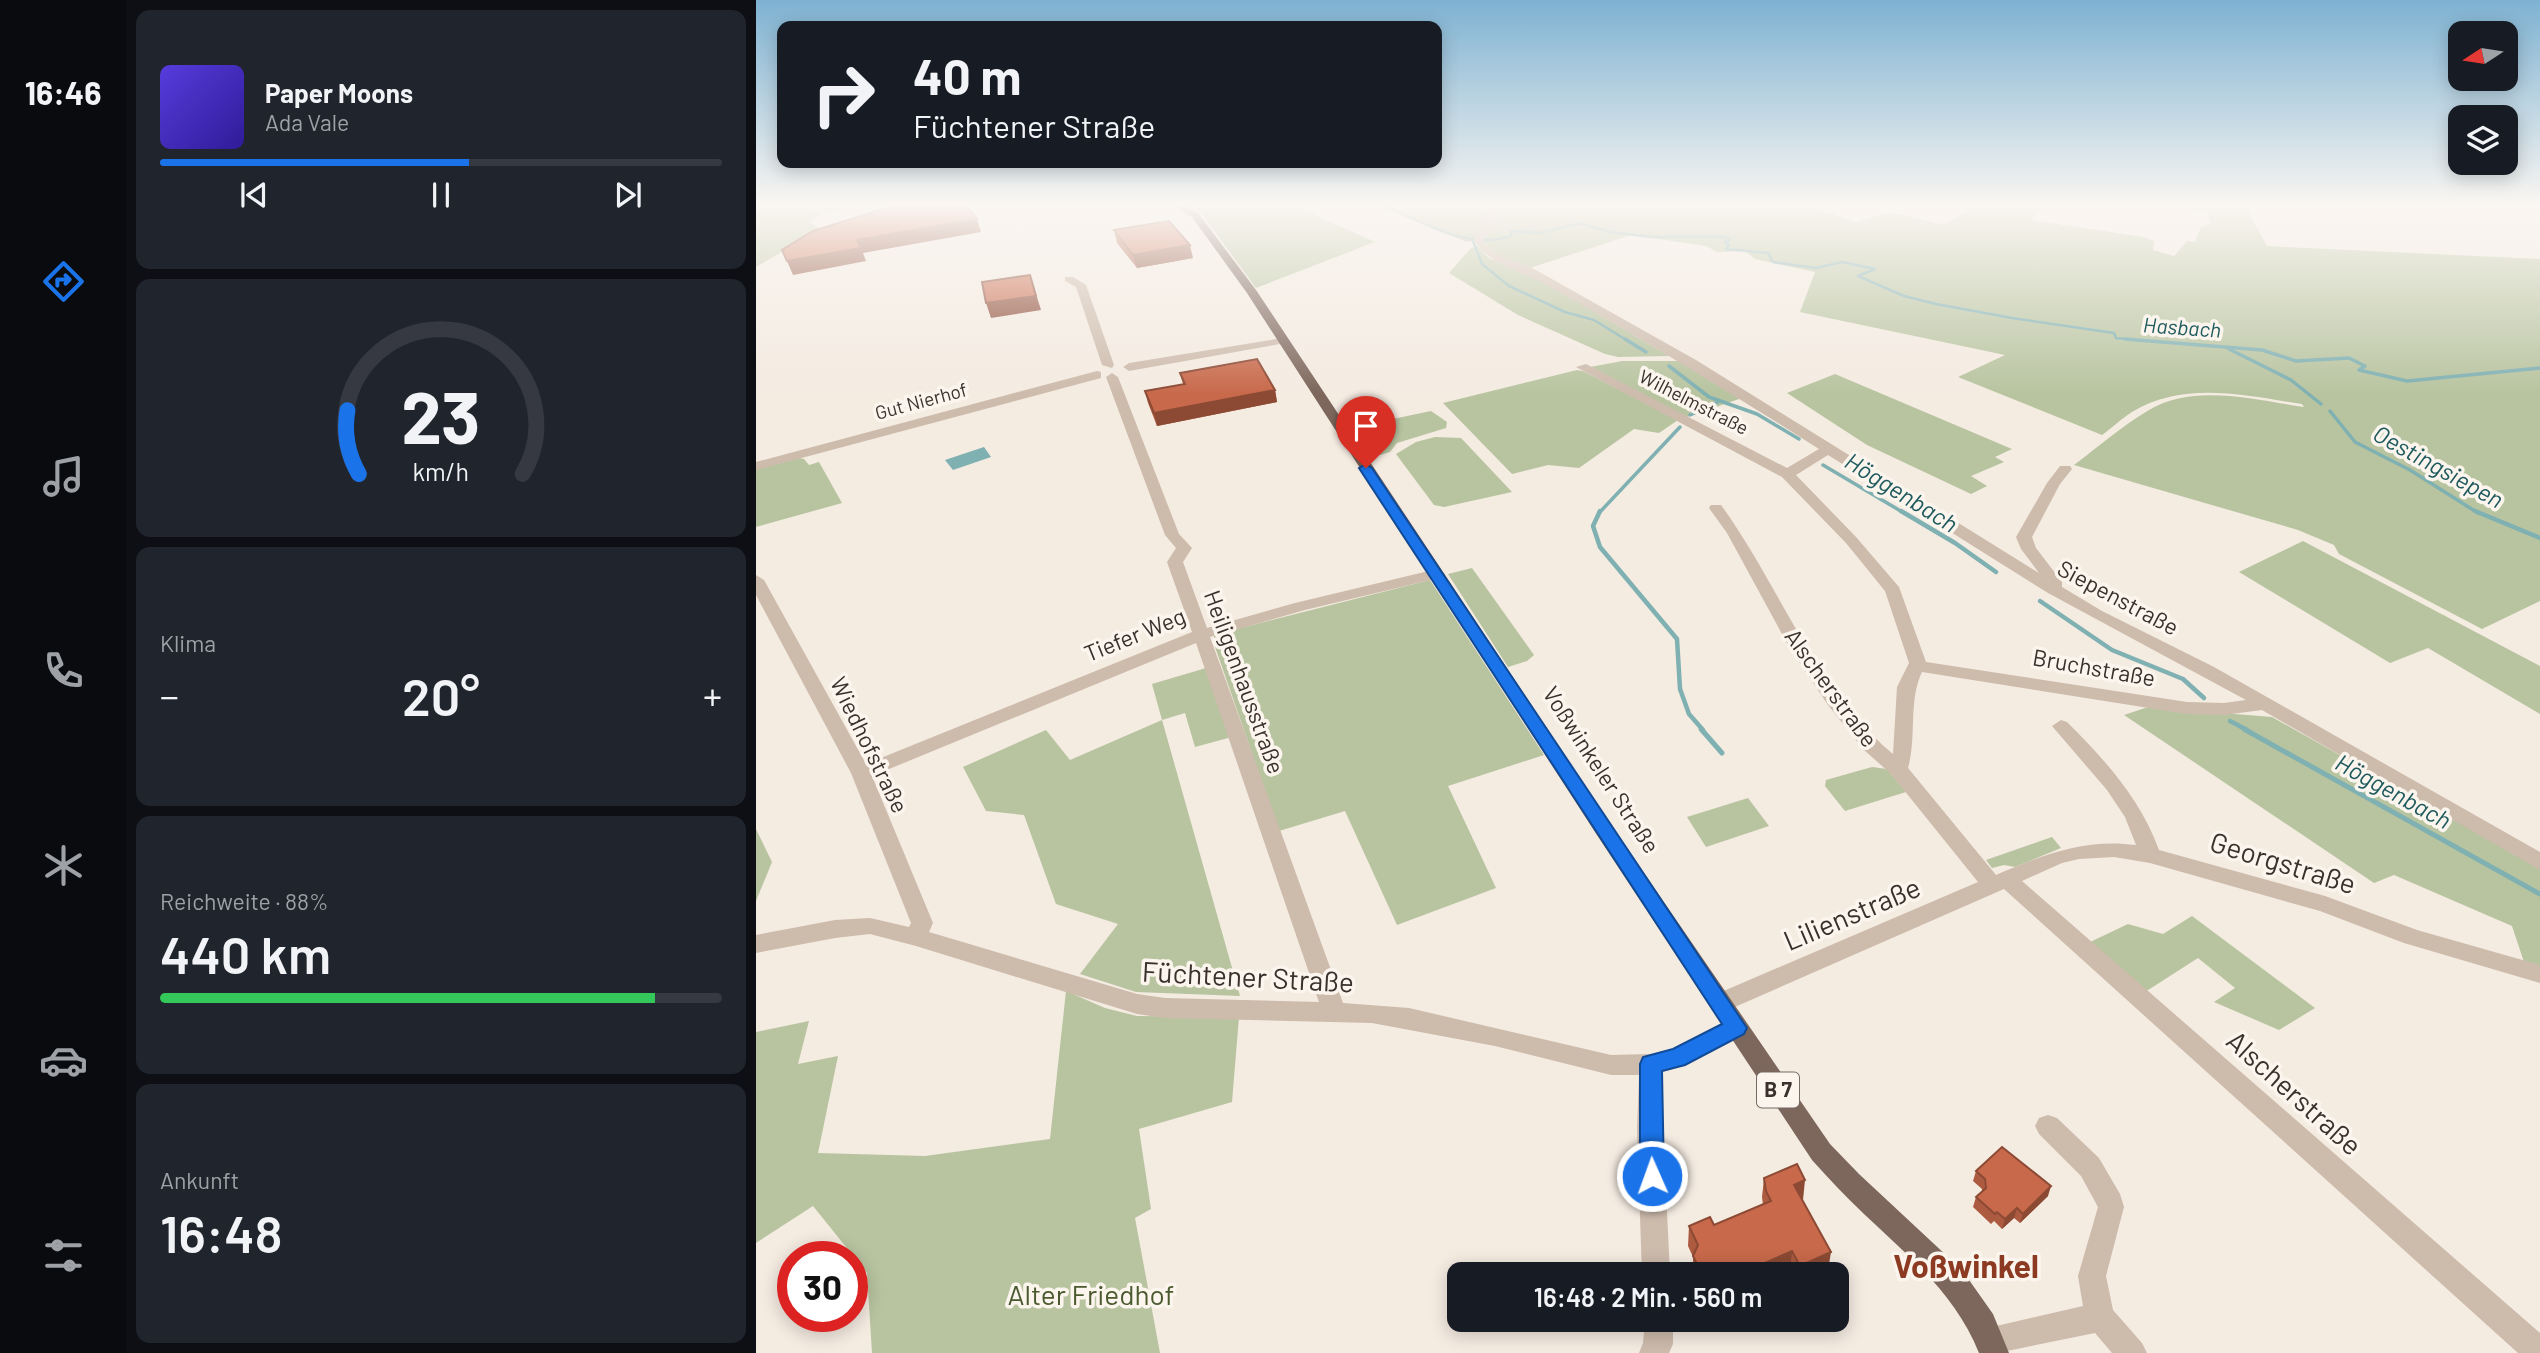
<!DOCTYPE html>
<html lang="de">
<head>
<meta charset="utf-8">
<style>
	body { margin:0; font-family:Barlow,sans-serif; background:#20242c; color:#f1f3f6; height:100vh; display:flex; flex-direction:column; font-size:26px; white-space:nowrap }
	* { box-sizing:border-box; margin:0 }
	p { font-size:23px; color:#9ea1a6 }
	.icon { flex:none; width:38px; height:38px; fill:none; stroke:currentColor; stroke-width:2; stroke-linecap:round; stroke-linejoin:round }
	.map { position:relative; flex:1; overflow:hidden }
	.details { display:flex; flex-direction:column; gap:10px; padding:10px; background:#0d0f14; width:630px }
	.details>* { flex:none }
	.banner { position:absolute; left:21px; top:21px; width:665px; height:147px; border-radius:14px; box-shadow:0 4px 18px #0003; background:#171b24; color:#f1f3f6; overflow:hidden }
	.needle { width:46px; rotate:258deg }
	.controls { position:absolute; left:1692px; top:21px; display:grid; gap:14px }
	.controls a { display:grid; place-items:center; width:70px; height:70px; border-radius:14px; background:#171b24; box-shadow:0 4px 18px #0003; font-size:35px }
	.speed { position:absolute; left:21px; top:1241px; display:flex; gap:14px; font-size:35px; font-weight:700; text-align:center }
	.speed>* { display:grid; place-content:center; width:91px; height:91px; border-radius:50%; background:#171b24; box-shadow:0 4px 18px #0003; line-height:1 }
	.speed .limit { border:10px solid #d22; background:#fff; color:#111 }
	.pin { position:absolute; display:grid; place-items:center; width:60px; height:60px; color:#fff; margin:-72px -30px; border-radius:50% 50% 50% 0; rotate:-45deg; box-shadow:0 0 7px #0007 }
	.pin .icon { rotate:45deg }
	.me { position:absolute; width:77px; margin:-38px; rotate:358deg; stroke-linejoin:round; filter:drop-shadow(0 0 5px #0008) }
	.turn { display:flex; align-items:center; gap:24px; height:147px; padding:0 21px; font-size:32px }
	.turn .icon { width:91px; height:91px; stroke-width:2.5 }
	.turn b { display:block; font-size:49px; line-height:60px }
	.big { font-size:52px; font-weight:600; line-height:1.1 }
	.details .widget { flex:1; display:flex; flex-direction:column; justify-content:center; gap:10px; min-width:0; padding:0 24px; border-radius:14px; background:#20242c }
	.details .dial { align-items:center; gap:0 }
	.dial svg { height:182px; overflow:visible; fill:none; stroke:#363941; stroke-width:7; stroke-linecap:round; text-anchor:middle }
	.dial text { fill:#f1f3f6; stroke:none }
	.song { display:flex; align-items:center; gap:21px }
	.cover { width:84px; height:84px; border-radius:10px; background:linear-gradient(135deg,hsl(250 70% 55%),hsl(250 70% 35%)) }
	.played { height:7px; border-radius:4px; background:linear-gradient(90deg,#1a73e8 55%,#363941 55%) }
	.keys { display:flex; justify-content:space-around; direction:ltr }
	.heat { display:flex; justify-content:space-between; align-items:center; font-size:38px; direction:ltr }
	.charge { height:10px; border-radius:5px; background:linear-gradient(90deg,#34c759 88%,#363941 0) }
	.trip { position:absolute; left:691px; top:1262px; width:402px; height:70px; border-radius:14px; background:#171b24; box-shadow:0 4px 18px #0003; font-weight:600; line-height:70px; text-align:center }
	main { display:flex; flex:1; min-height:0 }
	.dock { display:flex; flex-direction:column; width:126px; justify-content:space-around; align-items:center; background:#090b0e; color:#9ea1a6 }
	.dock .icon { width:49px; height:49px }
	.dock .on { color:#1a73e8 }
	.dock b { font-size:32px; color:#f1f3f6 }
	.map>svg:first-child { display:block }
</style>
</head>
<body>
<main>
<nav class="dock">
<b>16:46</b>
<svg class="icon on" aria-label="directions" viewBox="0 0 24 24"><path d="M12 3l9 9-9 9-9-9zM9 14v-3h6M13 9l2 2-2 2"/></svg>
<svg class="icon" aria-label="music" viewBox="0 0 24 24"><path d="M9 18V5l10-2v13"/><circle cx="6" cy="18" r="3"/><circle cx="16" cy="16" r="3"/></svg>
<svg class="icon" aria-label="phone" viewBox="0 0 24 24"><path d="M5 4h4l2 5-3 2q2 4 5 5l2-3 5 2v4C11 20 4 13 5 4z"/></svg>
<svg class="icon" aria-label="climate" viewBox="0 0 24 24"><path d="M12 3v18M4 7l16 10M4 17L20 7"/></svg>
<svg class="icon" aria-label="car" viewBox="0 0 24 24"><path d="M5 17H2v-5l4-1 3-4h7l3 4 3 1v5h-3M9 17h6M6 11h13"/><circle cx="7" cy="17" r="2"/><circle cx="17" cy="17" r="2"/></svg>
<svg class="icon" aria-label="filters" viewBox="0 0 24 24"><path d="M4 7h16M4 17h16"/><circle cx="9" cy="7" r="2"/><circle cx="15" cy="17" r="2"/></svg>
</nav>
<section class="details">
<div class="widget">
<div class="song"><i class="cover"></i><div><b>Paper Moons</b><p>Ada Vale</p></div></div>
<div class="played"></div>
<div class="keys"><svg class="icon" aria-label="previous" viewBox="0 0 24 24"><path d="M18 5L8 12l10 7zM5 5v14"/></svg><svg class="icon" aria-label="pause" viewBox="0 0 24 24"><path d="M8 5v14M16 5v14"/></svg><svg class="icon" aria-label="next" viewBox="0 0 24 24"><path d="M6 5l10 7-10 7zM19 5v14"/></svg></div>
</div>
<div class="widget dial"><svg viewBox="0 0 100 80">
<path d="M14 69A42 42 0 1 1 86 69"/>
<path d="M14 69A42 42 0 0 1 9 41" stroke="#1a73e8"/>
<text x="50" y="56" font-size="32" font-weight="700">23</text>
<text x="50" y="72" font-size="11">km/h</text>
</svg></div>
<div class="widget"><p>Klima</p>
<div class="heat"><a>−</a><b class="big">20°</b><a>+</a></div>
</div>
<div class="widget"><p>Reichweite · 88%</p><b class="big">440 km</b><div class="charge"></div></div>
<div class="widget"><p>Ankunft</p><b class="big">16:48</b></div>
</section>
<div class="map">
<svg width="1784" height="1353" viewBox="0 0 1784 1353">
	<rect width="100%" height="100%" fill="#f4ebe1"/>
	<g fill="#b8c4a0">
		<path d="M 0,204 L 58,209 L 64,206 L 42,204 L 111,204 C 92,214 71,206 54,222 L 64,229 L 0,267 Z"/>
		<polygon points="426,204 535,204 619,242 500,288 445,213"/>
		<path d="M 616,204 L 1057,204 L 1054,206 L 1099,222 L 1135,212 L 1188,225 L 1222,204 L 1289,204 L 1275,220 L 1388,237 L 1398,241 L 1397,250 L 1418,256 L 1431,241 L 1439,242 L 1445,227 L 1454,224 L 1452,212 L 1426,209 L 1427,204 L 1488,204 L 1511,246 L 1784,259 L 1784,601 L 1726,629 L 1583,554 L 1578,545 L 1542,530 L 1318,465 C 1342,447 1366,426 1393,410 C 1438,383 1499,400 1548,407 L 1546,404 C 1490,396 1429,380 1376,412 C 1366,418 1356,428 1346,435 L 1202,377 L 1249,355 L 1044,312 L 1059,272 L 999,259 L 989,251 L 961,252 L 950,246 L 875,235 L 774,268 L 740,256 L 725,239 L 711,242 Z"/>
		<polygon points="721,246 733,258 768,270 913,356 862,357 849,354 762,315 693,273 715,248"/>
		<polygon points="866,361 925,361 986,398 928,418 834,367"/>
		<polygon points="821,370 827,371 922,420 903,433 878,429 823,468 792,465 756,474 687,403"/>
		<polygon points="1079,374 1256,449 1239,457 1248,462 1215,476 1231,486 1215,494 1111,445 1031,393"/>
		<polygon points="675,411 691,422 690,428 641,443 634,452 624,455 606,433 606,428 613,424"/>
		<polygon points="679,437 705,438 756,492 688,507 678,505 640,454 660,442"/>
		<polygon points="43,458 48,459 53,465 63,462 86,503 0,527 0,469"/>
		<polygon points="1547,541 1784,666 1784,714 1672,648 1634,663 1483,572"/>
		<polygon points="716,568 778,655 771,661 752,667 692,574"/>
		<polygon points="674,580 788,755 692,786 740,888 641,925 589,811 523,831 458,644 458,636 465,633"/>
		<polygon points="450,668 476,737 439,747 429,713 406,720 484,996 380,992 324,974 362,924 300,904 268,815 230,811 207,767 290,730 314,760 406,720 396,684"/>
		<polygon points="1392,707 1516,717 1784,867 1784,967 1768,962 1756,926 1638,875 1618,883 1368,715"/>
		<polygon points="1116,767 1131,769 1150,792 1089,811 1069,786 1070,780"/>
		<polygon points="992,798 1013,826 950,847 931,817"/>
		<polygon points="0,829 16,862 0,901"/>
		<polygon points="1296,837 1305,848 1259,867 1248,865 1236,868 1230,860"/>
		<polygon points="1436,916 1559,1008 1523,1030 1458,1002 1479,988 1442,958 1389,992 1332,943 1372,924 1407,934"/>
		<polygon points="310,991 349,1008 381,1016 483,1017 476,1102 383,1129 395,1209 379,1218 404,1353 116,1353 111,1273 57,1206 0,1243 0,1032 53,1021 42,1064 82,1056 62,1153 169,1156 294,1139"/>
	</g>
	<polygon fill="#7fb0b2" points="228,447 235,457 197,470 189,460"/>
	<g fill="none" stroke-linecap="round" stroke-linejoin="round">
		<g stroke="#7fb0b2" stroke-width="2.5">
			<path d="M 626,204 C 665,221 711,251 755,236 L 755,231 L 784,233 L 823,223 L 854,232 L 895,237 L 970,237 L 974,240 L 969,242 L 973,245 L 970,249 L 1012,253 L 1017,262 L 1060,268 L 1086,262 L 1119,269 L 1102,276 L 1148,296 L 1180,304 L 1256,318 L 1358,333 L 1360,338 L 1391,341"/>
			<polyline points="717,241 726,264 753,286 809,312 838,320 872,341"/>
		</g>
		<g stroke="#7fb0b2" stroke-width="3.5">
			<polyline points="869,339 890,352"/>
			<polyline points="1369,339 1506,350 1540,361 1593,358 1609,366 1603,370 1651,381 1784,368"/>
			<polyline points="1473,349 1535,380 1565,404"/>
			<polyline points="913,366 953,397 1001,414 1043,439"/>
			<polyline points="1574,411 1599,442 1654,470 1722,513"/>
			<polyline points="934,415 962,402"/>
			<polyline points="1067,465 1148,513"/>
			<polyline points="843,513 924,427"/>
		</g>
		<g stroke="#7fb0b2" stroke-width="4.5">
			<polyline points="844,511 837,526 844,547 921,639 924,689 933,714 947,730"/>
			<polyline points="1145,511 1199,543 1240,572"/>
			<polyline points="1719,511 1784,538"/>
			<polyline points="1284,601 1356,650 1427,679 1448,698"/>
			<polyline points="1474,721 1491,730"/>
		</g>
		<g stroke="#7fb0b2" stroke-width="5">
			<polyline points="945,729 966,753"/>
			<polyline points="1488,729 1784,894"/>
		</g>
		<g fill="#cdbbac" fill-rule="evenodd">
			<path d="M 708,204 L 723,204 L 743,212 L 741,221 L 728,239 L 730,245 L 743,255 L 778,269 L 940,360 L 1283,573 L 1265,549 L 1260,537 L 1291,483 L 1304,466 L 1314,466 L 1316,469 L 1304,484 L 1276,537 L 1280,548 L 1306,582 L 1306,587 L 1346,611 L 1458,667 L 1784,852 L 1784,870 L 1506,710 L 1468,715 L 1431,714 L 1166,672 C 1152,701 1161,737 1152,768 L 1240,875 C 1287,855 1328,838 1380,845 L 1369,817 L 1351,790 L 1296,726 L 1305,720 L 1311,722 C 1349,760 1384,798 1403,850 L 1569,896 L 1661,930 L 1784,965 L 1784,983 L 1648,943 L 1564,911 L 1394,863 L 1358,857 L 1323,859 L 1306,863 L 1266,881 L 1784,1333 L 1784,1353 L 1762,1353 L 1248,889 L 972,1010 L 964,1013 L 956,1010 L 952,1003 L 956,996 L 1222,882 L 1135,774 L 1107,749 L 1072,705 L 1032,645 L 971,533 L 953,508 L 955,505 L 965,505 C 1024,586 1058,688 1137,754 L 1141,687 L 1153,663 L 1129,591 L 1090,543 L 1026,477 L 820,367 L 830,364 L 1031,468 L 1063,449 C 974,392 884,338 793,286 C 773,275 724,260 718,239 L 733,213 ZM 1072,455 L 1292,593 L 1490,700 L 1468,703 L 1431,702 L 1170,662 L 1143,587 L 1100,537 L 1040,475 Z"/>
			<polygon points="309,277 317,277 330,285 358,365 356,368 346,365 320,287 309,281"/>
			<polygon points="526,338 532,341 530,343 373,371 367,367 373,363"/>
			<polygon points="341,371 345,372 345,378 0,470 0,462"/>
			<path d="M 356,373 L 362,377 L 423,534 L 436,548 L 427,562 L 451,628 L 539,603 L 681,569 L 689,574 L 687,577 L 549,610 L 454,637 L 587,1003 L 653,1008 L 855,1055 L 895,1054 L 916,1049 L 972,1021 L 980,1018 L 988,1021 L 992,1028 L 988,1035 L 930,1065 L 907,1072 L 907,1129 L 914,1274 L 886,1274 L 881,1129 L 883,1075 L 855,1075 L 739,1046 L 616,1023 L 409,1018 L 381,1014 L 160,946 L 114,934 L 79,938 L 0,953 L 0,935 L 79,920 L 114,918 L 153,927 L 155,923 L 95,773 L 0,595 L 0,575 L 8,580 L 110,764 L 436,632 L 411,562 L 420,548 L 409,535 L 350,377 ZM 440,643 L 563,1002 L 409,998 L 381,994 L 173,932 L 177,923 L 116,776 Z"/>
			<polygon points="1292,1115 1301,1118 1343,1158 1364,1194 1368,1207 1350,1276 1357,1310 1386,1343 1391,1353 1356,1353 1339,1333 1241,1353 1223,1350 1218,1340 1223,1330 1327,1306 1322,1276 1342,1207 1325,1176 1283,1134 1279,1126 1283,1118"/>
			<polygon points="889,1320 917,1320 917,1344 913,1353 883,1353 887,1343"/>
		</g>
		<path fill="#7d675c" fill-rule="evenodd" d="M 415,204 L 426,204 L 442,213 L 500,290 L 853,822 L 1074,1144 L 1103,1174 L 1206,1270 L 1237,1314 L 1253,1353 L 1223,1353 C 1199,1293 1153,1257 1108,1214 C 1090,1197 1073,1179 1056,1160 L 839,832 L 491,293 L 436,217 Z"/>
	</g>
	<g fill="#ac5a40">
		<polygon points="358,230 437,258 381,268 361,243"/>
		<polygon points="424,373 519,390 521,402 401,426 392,403 389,391 427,384"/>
		<polygon points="1220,1171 1292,1196 1264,1223 1258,1218 1246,1229 1238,1221 1235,1224 1217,1207 1220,1197 1226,1192 1226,1189 1217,1181"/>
		<polygon points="1008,1178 1046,1200 1072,1271 1065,1274 1036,1274 1034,1270 1026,1274 937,1274 937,1257 932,1246 933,1226 958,1225 1007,1205 1006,1197"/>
	</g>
	<g fill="#8c4a34">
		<polygon points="221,219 225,232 107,253 110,261 37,275 31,261 101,240"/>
		<polygon points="434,245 437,258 381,268 377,255"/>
		<polygon points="274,275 285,310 235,318 230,303"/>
		<polygon points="519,390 521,402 401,426 398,413"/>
		<polygon points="1049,1180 1047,1200 1038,1185"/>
		<polygon points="1295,1186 1292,1196 1264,1223 1267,1214"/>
		<polygon points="1261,1208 1258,1218 1246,1229 1249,1219"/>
		<polygon points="1036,1251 1034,1270 1026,1274 984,1274"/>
		<polygon points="1075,1252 1072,1271 1065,1274 1043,1274 1044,1266"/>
		<polygon points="968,1268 968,1274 956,1274"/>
	</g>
	<g fill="#c8694b" stroke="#8c4a34" stroke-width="2">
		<polygon points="143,204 210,204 221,219 101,240 105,248 31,261 26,250 57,231"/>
		<polygon points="413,221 434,245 377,255 358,230"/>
		<polygon points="274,275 280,296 230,303 226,282"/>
		<polygon points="501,359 519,390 398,413 389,391 429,384 424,373"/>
		<polygon points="1246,1147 1295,1186 1267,1214 1261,1208 1249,1219 1241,1212 1239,1214 1220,1197 1230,1188 1229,1179 1220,1171"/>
		<polygon points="1041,1164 1049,1180 1038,1185 1075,1252 1044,1266 1036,1251 984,1274 971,1274 968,1268 956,1274 943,1268 937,1256 942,1245 933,1226 954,1217 958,1225 1015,1201 1010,1191 1008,1178"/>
	</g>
	<linearGradient id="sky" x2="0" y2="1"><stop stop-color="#7eb2d2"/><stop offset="0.52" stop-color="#faf6f2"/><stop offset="1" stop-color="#faf6f2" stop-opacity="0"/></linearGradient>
	<rect width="1784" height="394" fill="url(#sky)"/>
	<polygon fill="#1a73e8" stroke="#114b97" stroke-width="2" points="610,464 616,468 991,1028 988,1034 929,1065 906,1071 908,1176 905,1184 896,1188 888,1184 884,1176 884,1064 887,1057 917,1049 966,1024 603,468"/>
	<g text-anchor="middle" stroke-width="7" stroke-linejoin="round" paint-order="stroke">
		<g font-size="19" fill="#3b302b" stroke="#fbf5ee">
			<text transform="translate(165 401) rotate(-15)" y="7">Gut Nierhof</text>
			<text transform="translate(938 402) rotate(27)" y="7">Wilhelmstraße</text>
		</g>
		<g font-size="21" font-style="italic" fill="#1f5a5e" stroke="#fbf5ee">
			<text transform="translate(1426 328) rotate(4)" y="7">Hasbach</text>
		</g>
		<rect fill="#fbf5ee" stroke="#756b66" stroke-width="2" x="1001" y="1072.5" width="42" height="35" rx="5"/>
		<g font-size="21" font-weight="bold" fill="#3b302b">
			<text x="1022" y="1097">B 7</text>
		</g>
		<g font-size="23" fill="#3b302b" stroke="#fbf5ee">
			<text transform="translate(1362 598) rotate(28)" y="8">Siepenstraße</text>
			<text transform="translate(379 635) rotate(-22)" y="8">Tiefer Weg</text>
			<text transform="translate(1338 668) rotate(10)" y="8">Bruchstraße</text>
			<text transform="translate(488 682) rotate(70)" y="8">Heiligenhausstraße</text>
			<text transform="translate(1075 688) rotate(54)" y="8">Alscherstraße</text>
			<text transform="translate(113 745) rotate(64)" y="8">Wiedhofstraße</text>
			<text transform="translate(845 770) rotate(57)" y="8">Voßwinkeler Straße</text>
		</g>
		<g font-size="24" font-style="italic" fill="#1f5a5e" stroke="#fbf5ee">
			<text transform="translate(1682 467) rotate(29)" y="8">Oestingsiepen</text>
			<text transform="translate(1145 493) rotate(32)" y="8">Höggenbach</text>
			<text transform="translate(1637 792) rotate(29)" y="8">Höggenbach</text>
		</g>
		<g font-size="28" fill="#3b302b" stroke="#fbf5ee">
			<text transform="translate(1527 863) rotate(17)" y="10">Georgstraße</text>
			<text transform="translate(1096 914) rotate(-23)" y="10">Lilienstraße</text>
			<text transform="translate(492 977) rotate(3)" y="10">Füchtener Straße</text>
			<text transform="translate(1538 1093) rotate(42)" y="10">Alscherstraße</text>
		</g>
		<g font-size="28" fill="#4a5a2e" stroke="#fbf5ee">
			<text x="335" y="1305">Alter Friedhof</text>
		</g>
		<g font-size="32" font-weight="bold" fill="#8c3b22" stroke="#fbf5ee">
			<text x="1210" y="1278">Voßwinkel</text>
		</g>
	</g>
</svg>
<div class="controls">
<a><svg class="needle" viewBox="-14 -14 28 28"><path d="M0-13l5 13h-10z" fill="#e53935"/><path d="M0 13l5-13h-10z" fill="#9ea1a6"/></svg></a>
<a><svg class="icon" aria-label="layers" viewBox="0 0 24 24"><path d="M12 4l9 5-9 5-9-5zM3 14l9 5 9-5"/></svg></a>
</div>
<div class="speed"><div class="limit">30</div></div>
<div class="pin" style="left:610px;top:468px;background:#d93025"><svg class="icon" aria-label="arrive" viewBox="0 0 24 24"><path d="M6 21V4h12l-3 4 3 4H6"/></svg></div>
<svg class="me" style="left:896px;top:1176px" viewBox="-20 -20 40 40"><circle r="17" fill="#1a73e8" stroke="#fff" stroke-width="3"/><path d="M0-11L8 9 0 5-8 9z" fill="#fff"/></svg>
<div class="trip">16:48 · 2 Min. · 560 m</div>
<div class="banner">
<div class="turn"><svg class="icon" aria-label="right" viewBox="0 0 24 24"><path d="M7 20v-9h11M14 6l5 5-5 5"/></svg><div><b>40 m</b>Füchtener Straße</div></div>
</div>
</div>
</main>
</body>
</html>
